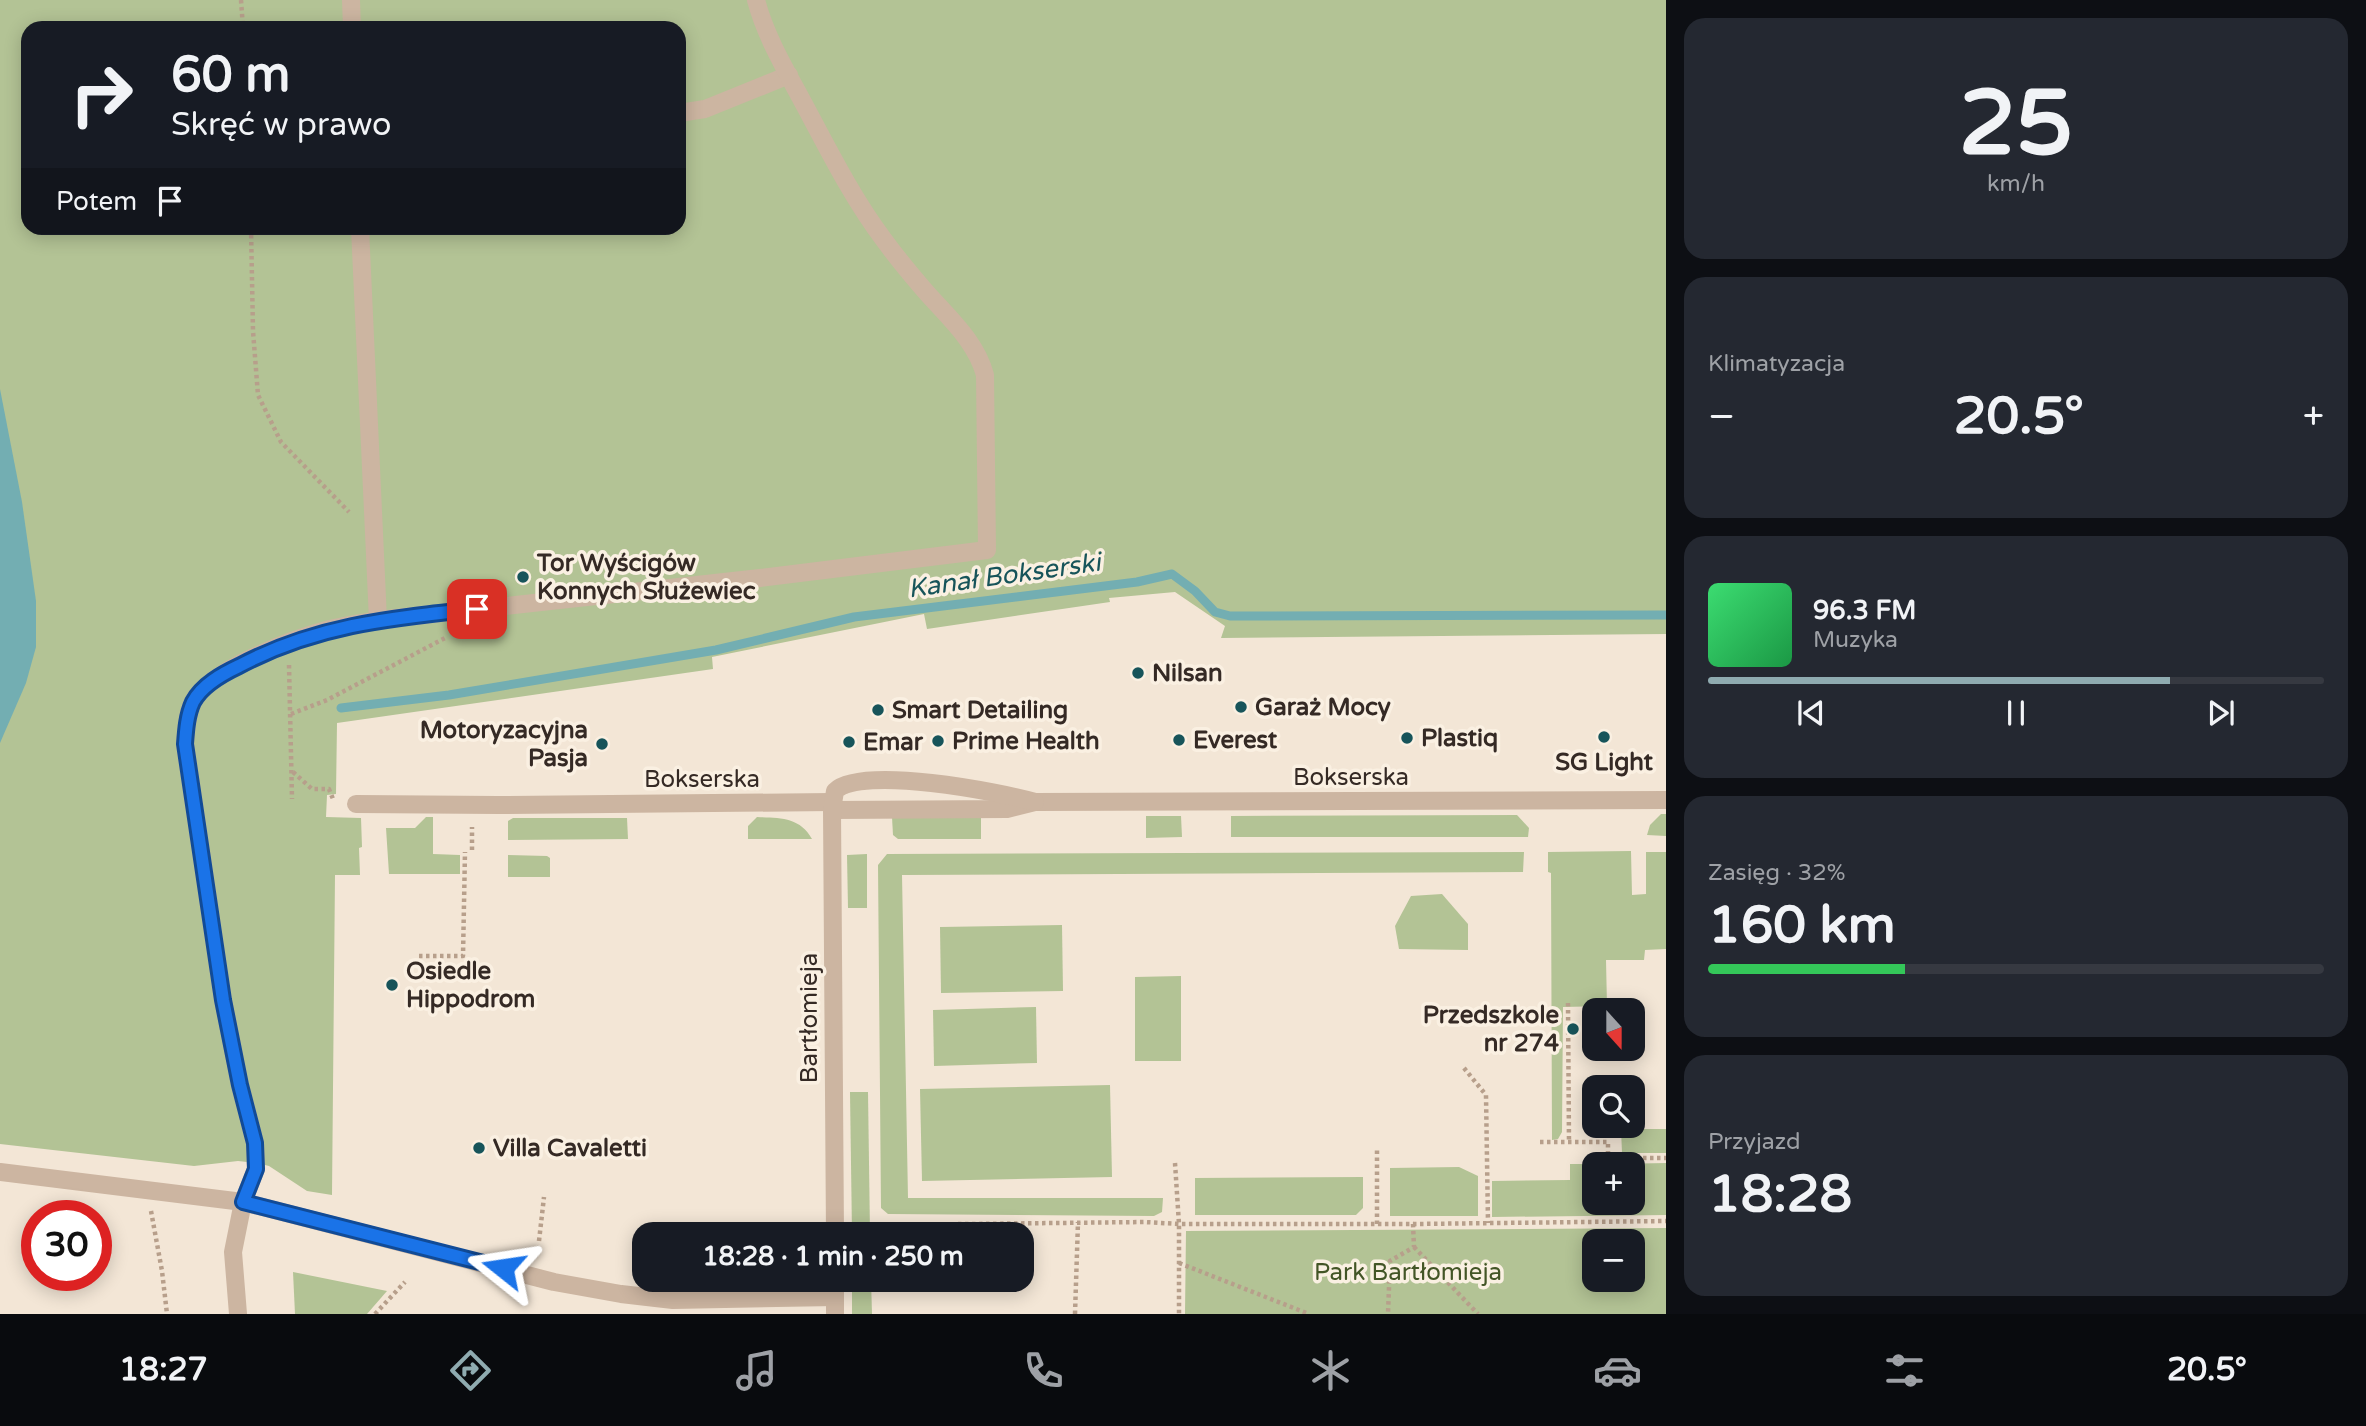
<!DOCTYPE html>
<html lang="pl">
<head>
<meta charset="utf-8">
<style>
	body { margin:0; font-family:"Varela Round",sans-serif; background:#242831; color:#f1f3f6; height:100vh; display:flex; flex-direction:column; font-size:26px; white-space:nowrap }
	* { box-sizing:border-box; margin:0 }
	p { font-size:23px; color:#9ea1a6 }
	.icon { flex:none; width:38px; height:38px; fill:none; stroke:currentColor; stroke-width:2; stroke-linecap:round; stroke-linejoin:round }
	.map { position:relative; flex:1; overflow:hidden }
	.side { display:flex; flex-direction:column; gap:18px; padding:18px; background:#0d0f14; width:700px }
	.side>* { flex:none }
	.guide { position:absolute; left:21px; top:21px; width:665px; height:214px; border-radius:21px; box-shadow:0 4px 18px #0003; background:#171b24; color:#f1f3f6; overflow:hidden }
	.needle { width:46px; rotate:159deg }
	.fabs { position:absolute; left:1582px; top:998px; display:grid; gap:14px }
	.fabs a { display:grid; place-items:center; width:63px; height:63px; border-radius:14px; background:#171b24; box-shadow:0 4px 18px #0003; font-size:35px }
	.speed { position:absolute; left:21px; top:1200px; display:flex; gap:14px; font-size:35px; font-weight:700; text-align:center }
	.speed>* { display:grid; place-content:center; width:91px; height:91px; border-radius:50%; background:#171b24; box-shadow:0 4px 18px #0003; line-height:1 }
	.speed .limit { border:10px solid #d22; background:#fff; color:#111 }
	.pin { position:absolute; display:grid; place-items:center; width:60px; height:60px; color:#fff; margin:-30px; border-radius:14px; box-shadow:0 4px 10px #0006 }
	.me { position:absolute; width:77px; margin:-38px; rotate:285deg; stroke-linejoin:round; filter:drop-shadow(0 0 5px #0008) }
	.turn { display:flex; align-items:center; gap:24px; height:147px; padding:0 35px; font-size:32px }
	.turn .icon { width:91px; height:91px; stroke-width:2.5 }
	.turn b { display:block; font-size:49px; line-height:60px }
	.then { display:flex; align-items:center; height:66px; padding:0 35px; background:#0003; gap:14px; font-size:26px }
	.big { font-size:52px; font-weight:700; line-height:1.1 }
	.side .card { flex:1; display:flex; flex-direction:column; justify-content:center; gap:10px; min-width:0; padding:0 24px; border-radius:21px; background:#242831 }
	.side .dial { align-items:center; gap:0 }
	.dial b { font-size:91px; line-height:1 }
	.song { display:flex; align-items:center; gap:21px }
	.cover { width:84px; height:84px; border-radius:10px; background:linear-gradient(135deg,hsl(140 70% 55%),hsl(140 70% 35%)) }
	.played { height:7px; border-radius:4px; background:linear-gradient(90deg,#8fabb0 75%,#363941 75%) }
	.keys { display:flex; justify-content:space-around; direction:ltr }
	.heat { display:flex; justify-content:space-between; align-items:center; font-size:38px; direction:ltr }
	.charge { height:10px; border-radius:5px; background:linear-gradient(90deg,#34c759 32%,#363941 0) }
	.trip { position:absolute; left:632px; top:1222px; width:402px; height:70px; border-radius:21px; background:#171b24; box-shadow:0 4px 18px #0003; font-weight:700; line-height:70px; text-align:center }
	.tabs { display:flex; height:112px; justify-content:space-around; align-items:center; background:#090b0e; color:#9ea1a6 }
	.tabs .icon { width:49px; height:49px }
	.tabs .selected { color:#8fabb0 }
	.tabs b { font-size:32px; color:#f1f3f6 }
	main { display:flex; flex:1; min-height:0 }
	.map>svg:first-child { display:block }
</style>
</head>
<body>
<main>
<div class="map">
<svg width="1666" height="1314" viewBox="0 0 1666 1314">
	<rect width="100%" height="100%" fill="#f3e6d6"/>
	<g fill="#b3c395" fill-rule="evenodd">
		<path d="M 0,0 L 1666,0 L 1666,634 L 1221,638 L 1225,626 L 1175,592 L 1109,598 L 1110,602 L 927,629 L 924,614 L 712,657 L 713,669 L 337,723 L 336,794 L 327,795 L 326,817 L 361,818 L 362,847 L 359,848 L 360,875 L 335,875 L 332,1195 L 307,1191 L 269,1166 L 257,1163 L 238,1161 L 194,1166 L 0,1144 ZM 28,28 L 679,28 L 679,228 L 28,228 Z"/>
		<polygon points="1661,814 1666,814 1666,836 1647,835 1650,825"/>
		<polygon points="1517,815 1529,828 1528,837 1231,837 1231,816"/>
		<polygon points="981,816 981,839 898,839 893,835 892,817"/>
		<polygon points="1146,816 1181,816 1182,837 1146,838"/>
		<polygon points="426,817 433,817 433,854 460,855 460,874 389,874 386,828 415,828"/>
		<path d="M 757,817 C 780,818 800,817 812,839 L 748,839 L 748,826 Z"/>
		<polygon points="513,818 627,818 628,839 508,840 508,821"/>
		<polygon points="1631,851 1632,895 1646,894 1646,852 1666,852 1666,949 1645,950 1644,960 1606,960 1607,1006 1563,1007 1562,1132 1558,1139 1552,1140 1551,873 1548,872 1548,852"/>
		<polygon points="1524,852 1523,872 902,875 908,1198 1163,1198 1162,1212 1154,1216 888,1214 881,1208 878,865 887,854"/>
		<polygon points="867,854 867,908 848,908 847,855"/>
		<polygon points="508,855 547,856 550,858 550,877 508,877"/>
		<polygon points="1442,894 1468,924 1468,950 1399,949 1395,926 1411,896"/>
		<polygon points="1062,925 1063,991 941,993 940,927"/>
		<polygon points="1181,976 1181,1061 1135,1061 1135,977"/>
		<polygon points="1036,1007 1037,1063 934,1066 933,1010"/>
		<polygon points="1110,1085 1112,1177 922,1181 920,1089"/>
		<polygon points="850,1092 868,1092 870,1234 852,1234"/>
		<polygon points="1621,1129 1666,1129 1666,1153 1622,1153"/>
		<polygon points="1666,1163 1666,1215 1492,1217 1492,1181 1570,1180 1570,1164 1594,1164 1594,1202 1633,1202 1633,1164 1616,1164"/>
		<polygon points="1459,1167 1478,1176 1478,1216 1390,1216 1390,1168"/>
		<polygon points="1363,1177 1363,1208 1356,1215 1195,1215 1195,1178"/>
		<path d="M 1666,1228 L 1666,1314 L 1185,1314 L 1186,1231 ZM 1594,1241 L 1633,1241 L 1633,1279 L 1594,1279 Z"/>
		<polygon points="293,1272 387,1291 367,1314 295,1314"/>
		<polygon points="852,1279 871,1279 872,1314 852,1314"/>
	</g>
	<polygon fill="#73aeb2" points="0,389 22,502 36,601 36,647 26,683 0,743"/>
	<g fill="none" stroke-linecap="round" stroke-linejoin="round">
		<polyline stroke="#73aeb2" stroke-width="9" points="341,708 449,695 716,650 854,617 1137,582 1172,574 1195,591 1215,612 1230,616 1666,615"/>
		<g stroke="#b79f8b" stroke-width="4.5" stroke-dasharray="3.5 3.5" stroke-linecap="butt">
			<polyline points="241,0 243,28"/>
			<polyline points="251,228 253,331 258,395 281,442 349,512"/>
			<polyline points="289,665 292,799"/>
			<polyline points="291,714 327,700 447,637"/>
			<polyline points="293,772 312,789 329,789 333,799"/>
			<polyline points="472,850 472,827"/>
			<polyline points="419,956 463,956 465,852"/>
			<polyline points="1568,1003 1569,1143"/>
			<polyline points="1464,1068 1486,1095 1488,1223"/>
			<polyline points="1540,1142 1608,1142 1608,1158 1666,1158"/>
			<polyline points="1175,1163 1179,1224 1179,1314"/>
			<polyline points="151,1211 162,1271 167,1314"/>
			<polyline points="1377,1224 1377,1148"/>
			<polyline points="1413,1224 1666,1221"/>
			<polyline points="881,1225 1144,1222 1179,1224 1413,1224 1414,1247 1390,1261 1388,1314"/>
			<polyline points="539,1241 544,1197"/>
			<polyline points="1414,1247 1478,1314"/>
			<polyline points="1179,1263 1309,1314"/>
			<polyline points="375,1314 405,1282"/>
			<polyline points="1075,1314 1078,1222"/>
		</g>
		<g stroke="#ccb5a1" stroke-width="18">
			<polyline points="351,0 352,28"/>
			<polyline points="679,113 705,109 789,75"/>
			<polyline points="360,228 378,620"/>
			<path d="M 243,1202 L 256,1169 L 255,1143 L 240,1085 L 223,1000 L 185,744 C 186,730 187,714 193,702 C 210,669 295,638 330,629 C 345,625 362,623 378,620 L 760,578 L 987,550 L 985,375 C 975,338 944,314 920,285 C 908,271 895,255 884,240 C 853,199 829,151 805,106 C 787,72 766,38 756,0"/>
		</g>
		<g stroke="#ccb5a1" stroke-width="18">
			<polyline points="356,804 498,805 832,802"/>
			<polyline points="832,810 1007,809 1035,802 1666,800"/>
			<polyline points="0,1172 243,1202 554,1282 621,1294 673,1300 835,1297"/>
			<path d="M 835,1234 L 832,810 L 835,791 C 861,765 1000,792 1035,802"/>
			<polyline points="835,1279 835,1314"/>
			<polyline points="238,1314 233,1252 243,1202"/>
		</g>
	</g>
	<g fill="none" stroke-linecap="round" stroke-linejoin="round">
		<g stroke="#114b97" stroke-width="18">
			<path id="route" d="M 477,609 C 392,618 316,625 239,666 C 222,674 202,685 193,702 C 187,715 186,730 185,744 L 223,1000 L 240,1085 L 255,1143 L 256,1169 L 243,1202 L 503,1268"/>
		</g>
		<use href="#route" stroke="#1a73e8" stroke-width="12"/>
	</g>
	<g fill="#17545a" stroke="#faf0e2" stroke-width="2.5">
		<circle cx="523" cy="577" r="7"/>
		<circle cx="1138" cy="673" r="7"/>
		<circle cx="1241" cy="707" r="7"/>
		<circle cx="878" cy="710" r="7"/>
		<circle cx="1604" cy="737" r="7"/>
		<circle cx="1407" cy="738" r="7"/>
		<circle cx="1179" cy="740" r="7"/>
		<circle cx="938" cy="741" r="7"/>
		<circle cx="849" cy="742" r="7"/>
		<circle cx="602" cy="744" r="7"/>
		<circle cx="392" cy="985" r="7"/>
		<circle cx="1573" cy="1029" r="7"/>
		<circle cx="479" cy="1148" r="7"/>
	</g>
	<g text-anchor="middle" stroke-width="7" stroke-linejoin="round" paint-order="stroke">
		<g font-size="24" font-weight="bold" fill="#352a25" stroke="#faf0e2" text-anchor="start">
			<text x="537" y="571">Tor Wyścigów<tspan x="537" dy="28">Konnych Służewiec</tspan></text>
			<text x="1152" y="681">Nilsan</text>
			<text x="1255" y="715">Garaż Mocy</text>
			<text x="892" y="718">Smart Detailing</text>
			<text x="588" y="738" text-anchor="end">Motoryzacyjna<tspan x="588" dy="28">Pasja</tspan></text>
			<text x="1421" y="746">Plastiq</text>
			<text x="1193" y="748">Everest</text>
			<text x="952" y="749">Prime Health</text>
			<text x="863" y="750">Emar</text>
			<text x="1604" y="770" text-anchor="middle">SG Light</text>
			<text x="406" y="979">Osiedle<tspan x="406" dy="28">Hippodrom</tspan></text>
			<text x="1559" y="1023" text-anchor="end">Przedszkole<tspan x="1559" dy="28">nr 274</tspan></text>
			<text x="493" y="1156">Villa Cavaletti</text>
		</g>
		<g font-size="24" fill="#352a25" stroke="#faf0e2">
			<text x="1351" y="785">Bokserska</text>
			<text x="702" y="787">Bokserska</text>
			<text transform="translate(809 1018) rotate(-90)" y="8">Bartłomieja</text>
		</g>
		<g font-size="24" fill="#435526" stroke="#faf0e2">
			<text x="1408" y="1280">Park Bartłomieja</text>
		</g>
		<g font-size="26" font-style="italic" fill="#17545a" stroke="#faf0e2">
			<text transform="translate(1004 575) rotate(-8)" y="9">Kanał Bokserski</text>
		</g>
	</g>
</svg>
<div class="fabs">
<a><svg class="needle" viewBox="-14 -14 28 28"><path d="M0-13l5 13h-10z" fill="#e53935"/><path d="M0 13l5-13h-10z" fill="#9ea1a6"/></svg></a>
<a><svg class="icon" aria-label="search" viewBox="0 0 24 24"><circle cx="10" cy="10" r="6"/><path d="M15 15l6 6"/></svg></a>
<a>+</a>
<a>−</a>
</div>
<div class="speed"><div class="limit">30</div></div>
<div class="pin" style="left:477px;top:609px;background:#d93025"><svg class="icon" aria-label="arrive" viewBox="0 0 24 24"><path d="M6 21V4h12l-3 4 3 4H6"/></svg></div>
<svg class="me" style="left:503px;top:1268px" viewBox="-20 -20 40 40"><path d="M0-17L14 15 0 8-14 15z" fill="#1a73e8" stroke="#fff" stroke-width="4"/></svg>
<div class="trip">18:28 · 1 min · 250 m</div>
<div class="guide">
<div class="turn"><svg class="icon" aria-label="right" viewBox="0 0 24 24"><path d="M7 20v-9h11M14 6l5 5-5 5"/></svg><div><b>60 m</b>Skręć w prawo</div></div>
<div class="then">Potem<svg class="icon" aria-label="arrive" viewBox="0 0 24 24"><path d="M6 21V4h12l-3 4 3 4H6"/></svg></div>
</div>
</div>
<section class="side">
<div class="card dial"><b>25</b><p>km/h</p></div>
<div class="card"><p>Klimatyzacja</p>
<div class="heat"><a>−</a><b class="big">20.5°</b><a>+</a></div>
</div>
<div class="card">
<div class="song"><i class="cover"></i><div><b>96.3 FM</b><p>Muzyka</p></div></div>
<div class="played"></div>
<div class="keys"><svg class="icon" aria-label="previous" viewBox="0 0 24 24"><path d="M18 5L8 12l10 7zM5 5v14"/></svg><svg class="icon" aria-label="pause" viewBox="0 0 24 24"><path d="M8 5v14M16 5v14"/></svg><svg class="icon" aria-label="next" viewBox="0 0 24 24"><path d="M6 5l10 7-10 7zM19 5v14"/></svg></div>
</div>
<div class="card"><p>Zasięg · 32%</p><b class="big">160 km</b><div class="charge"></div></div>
<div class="card"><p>Przyjazd</p><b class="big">18:28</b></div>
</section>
</main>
<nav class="tabs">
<b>18:27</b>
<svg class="icon selected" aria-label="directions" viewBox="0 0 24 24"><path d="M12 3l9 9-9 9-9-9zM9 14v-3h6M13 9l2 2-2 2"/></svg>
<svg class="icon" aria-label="music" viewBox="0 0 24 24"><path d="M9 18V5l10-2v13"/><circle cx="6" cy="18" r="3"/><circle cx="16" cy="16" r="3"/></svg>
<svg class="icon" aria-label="phone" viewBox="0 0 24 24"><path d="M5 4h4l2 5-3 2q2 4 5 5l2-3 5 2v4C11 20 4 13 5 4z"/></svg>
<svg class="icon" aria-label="climate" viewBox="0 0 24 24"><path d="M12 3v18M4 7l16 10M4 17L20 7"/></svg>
<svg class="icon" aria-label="car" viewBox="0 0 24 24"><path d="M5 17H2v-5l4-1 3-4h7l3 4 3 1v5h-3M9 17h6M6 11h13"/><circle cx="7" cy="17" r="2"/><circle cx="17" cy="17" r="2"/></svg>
<svg class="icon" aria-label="filters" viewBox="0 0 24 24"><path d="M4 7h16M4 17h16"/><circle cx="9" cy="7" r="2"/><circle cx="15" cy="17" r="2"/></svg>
<b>20.5°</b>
</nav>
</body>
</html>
